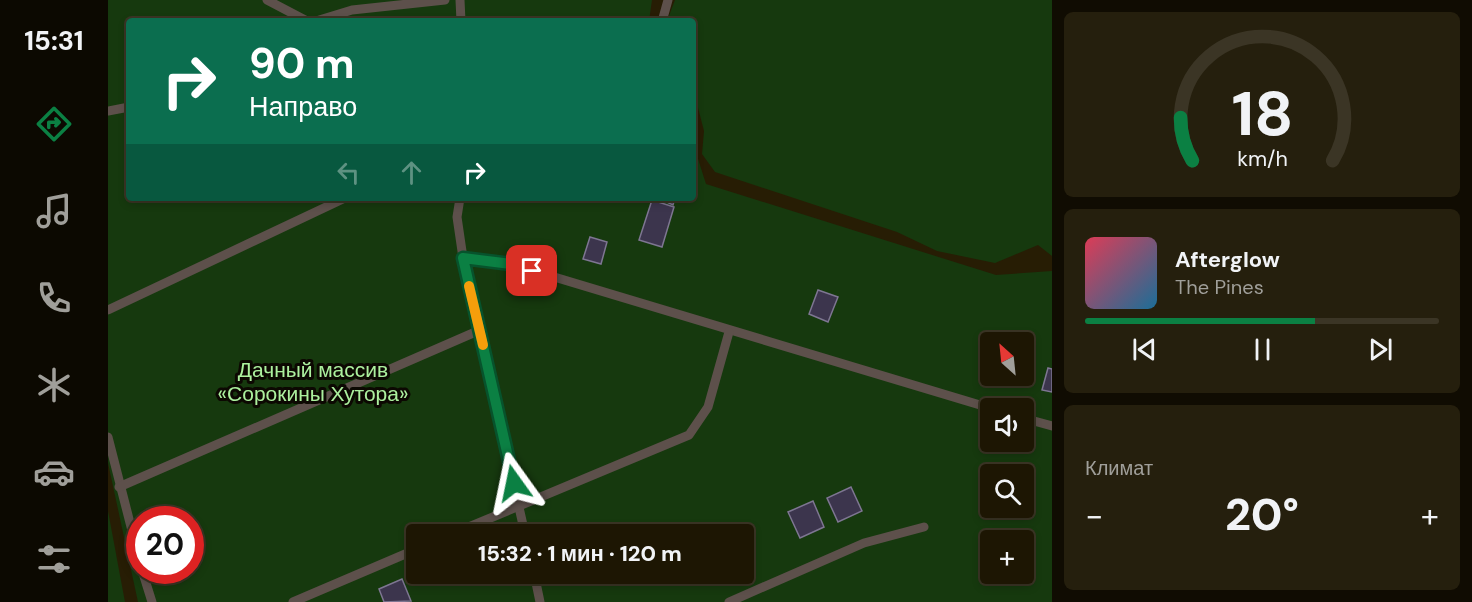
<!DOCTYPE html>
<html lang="ru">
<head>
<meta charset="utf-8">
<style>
	body { margin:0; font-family:"DM Sans",sans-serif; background:#251f0d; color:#f1f3f6; height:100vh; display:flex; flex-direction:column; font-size:22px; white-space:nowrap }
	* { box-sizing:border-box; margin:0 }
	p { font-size:20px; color:#a09f9a }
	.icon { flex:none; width:33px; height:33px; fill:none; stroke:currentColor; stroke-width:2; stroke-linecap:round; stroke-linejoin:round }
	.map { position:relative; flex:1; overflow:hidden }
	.side { display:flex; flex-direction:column; gap:12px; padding:12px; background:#100c02; width:420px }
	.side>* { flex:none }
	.top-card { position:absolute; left:18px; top:18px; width:570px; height:183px; border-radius:6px; box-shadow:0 3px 9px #0003,0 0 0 2px #3b3525; background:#0b6e4f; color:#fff; overflow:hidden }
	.needle { width:39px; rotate:333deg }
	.controls { position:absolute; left:872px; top:332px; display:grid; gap:12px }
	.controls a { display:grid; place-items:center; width:54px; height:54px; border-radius:6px; background:#1d1603; box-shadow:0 3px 9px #0003,0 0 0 2px #3b3525; font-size:30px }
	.speed { position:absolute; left:18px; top:506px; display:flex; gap:12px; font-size:30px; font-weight:700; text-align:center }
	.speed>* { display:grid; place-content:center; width:78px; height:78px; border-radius:50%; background:#1d1603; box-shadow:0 3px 9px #0003,0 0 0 2px #3b3525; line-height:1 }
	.speed .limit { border:9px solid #d22; background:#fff; color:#111 }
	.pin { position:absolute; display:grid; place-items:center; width:51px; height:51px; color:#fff; margin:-26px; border-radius:12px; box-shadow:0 3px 9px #0006 }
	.me { position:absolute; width:66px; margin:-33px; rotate:348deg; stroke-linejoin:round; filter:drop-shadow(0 0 4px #0008) }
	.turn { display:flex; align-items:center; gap:21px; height:126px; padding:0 24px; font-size:27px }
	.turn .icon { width:78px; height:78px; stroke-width:2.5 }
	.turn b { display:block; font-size:42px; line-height:51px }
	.lanes { display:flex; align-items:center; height:57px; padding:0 24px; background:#0003; justify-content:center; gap:30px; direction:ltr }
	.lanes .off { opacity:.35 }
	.big { font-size:45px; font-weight:800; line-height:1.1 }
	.side .tile { flex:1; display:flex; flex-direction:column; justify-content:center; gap:9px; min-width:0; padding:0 21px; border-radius:9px; background:#251f0d }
	.side .dial { align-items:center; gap:0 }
	.dial svg { height:156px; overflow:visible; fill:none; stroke:#3b3525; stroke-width:7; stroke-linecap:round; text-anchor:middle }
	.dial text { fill:#f1f3f6; stroke:none }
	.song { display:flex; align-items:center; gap:18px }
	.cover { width:72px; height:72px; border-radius:9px; background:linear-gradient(135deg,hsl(350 70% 55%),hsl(200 70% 35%)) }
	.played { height:6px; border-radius:3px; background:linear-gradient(90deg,#0b8043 65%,#3b3525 65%) }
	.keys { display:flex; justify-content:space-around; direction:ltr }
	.heat { display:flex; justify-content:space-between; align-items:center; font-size:33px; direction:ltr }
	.trip { position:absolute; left:298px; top:524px; width:348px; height:60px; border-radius:6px; background:#1d1603; box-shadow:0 3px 9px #0003,0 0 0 2px #3b3525; font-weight:800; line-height:60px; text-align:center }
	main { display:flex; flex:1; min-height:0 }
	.menu { display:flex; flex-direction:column; width:108px; justify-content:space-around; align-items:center; background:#0c0901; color:#a09f9a }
	.menu .icon { width:42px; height:42px }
	.menu .active { color:#0b8043 }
	.menu b { font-size:27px; color:#f1f3f6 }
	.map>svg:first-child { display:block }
</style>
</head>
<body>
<main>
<nav class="menu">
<b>15:31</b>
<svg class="icon active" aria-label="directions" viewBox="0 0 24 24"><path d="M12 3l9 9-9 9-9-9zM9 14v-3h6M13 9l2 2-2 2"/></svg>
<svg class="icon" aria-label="music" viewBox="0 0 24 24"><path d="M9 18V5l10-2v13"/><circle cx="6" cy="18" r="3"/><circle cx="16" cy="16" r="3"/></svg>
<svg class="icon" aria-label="phone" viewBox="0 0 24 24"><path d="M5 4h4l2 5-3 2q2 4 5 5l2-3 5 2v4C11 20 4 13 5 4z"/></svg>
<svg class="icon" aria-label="climate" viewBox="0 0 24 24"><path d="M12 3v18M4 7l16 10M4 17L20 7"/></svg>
<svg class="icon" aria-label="car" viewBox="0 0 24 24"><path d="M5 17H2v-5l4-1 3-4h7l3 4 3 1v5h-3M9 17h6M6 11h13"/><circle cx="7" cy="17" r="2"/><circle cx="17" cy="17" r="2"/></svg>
<svg class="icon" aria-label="filters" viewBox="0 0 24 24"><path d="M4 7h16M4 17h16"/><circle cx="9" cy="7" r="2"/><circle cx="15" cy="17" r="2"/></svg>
</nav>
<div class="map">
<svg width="944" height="602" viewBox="0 0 944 602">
	<rect width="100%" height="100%" fill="#271d04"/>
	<g fill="#16390e" fill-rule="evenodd">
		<path d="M 0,0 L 544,0 L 541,21 L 21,21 L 21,198 L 585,198 L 585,143 L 598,184 L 888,275 L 944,271 L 944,602 L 30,602 L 0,463 ZM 882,342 L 915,342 L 915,375 L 882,375 ZM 882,408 L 915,408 L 915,441 L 882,441 ZM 882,474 L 915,474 L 915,507 L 882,507 ZM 32,519 L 82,519 L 82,570 L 32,570 ZM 309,534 L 636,534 L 636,573 L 309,573 ZM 882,540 L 915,540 L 915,573 L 882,573 Z"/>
		<polygon points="567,0 944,0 944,256 930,245 887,263 829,251 789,232 607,172 594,154 596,131 585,88 585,21 559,21"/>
		<polygon points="0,511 17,602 0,602"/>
	</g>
	<g fill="#3c354d" stroke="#7e7692" stroke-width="1.5">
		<polygon points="550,198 567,198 565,205"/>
		<polygon points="544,200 566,207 554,247 531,240"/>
		<polygon points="482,237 499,242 493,264 475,259"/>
		<polygon points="710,290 730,297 720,322 701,314"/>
		<polygon points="940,368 944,369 944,392 934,390"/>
		<polygon points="743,487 754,511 730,522 719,498"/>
		<polygon points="705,501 716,527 692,538 680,512"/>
		<polygon points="294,579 303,601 276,602 271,589"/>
	</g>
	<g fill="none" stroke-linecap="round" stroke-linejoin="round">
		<g stroke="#5d504b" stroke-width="9">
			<polyline points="159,0 199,21"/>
			<polyline points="352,0 353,21"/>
			<polyline points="555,18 560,0"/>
			<polyline points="208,21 244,10 337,0"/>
			<polyline points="0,111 21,107"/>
			<polyline points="352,198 349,217 355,258 417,534"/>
			<polyline points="355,258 403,264 882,408"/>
			<polyline points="0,310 237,198"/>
			<polyline points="915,418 944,426"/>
			<polyline points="0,437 32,562"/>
			<polyline points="11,487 372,330"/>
			<polyline points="344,534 581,435 600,407 621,332"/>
			<polyline points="34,570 44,602"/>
			<polyline points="426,573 432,602"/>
			<polyline points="185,602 309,549"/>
			<polyline points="621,602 756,543 816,527"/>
		</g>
	</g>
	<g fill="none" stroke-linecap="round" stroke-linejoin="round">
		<g stroke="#07532c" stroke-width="15">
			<polyline id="route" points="406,483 355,258 403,264 424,271"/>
		</g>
		<use href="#route" stroke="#0b8043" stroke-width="10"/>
		<polyline stroke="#f59e0b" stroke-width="10" points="361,286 375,345"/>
	</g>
	<g text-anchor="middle" stroke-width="6" stroke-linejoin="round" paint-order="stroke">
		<g font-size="21" fill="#acf09e" stroke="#0c0802">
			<text x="205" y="377">Дачный массив<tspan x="205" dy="24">«Сорокины Хутора»</tspan></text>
		</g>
	</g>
</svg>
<div class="controls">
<a><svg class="needle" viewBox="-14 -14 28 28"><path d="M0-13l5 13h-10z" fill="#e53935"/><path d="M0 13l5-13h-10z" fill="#a09f9a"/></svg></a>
<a><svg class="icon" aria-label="sound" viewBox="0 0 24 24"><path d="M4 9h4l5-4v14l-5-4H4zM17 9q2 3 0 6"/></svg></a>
<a><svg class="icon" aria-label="search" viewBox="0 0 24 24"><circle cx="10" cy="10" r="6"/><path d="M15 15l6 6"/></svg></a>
<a>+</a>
</div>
<div class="speed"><div class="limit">20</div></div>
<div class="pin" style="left:424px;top:271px;background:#d93025"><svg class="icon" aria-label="arrive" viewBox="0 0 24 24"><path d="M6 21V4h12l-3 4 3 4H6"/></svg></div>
<svg class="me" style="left:406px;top:483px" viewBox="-20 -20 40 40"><path d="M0-17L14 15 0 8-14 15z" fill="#0b8043" stroke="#fff" stroke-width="4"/></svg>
<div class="trip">15:32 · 1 мин · 120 m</div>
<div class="top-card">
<div class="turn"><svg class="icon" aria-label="right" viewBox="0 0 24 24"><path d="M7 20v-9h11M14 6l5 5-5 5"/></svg><div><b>90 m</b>Направо</div></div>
<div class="lanes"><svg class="icon off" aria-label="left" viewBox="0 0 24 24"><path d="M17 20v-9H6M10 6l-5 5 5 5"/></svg><svg class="icon off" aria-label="ahead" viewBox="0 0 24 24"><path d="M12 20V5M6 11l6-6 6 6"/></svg><svg class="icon" aria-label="right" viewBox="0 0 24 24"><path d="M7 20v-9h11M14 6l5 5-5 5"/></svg></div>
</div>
</div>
<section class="side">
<div class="tile dial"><svg viewBox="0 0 100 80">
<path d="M14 69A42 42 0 1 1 86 69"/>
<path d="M14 69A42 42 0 0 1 8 47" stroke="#0b8043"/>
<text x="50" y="56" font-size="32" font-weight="700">18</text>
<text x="50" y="72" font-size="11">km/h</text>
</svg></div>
<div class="tile">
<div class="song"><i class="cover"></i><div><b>Afterglow</b><p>The Pines</p></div></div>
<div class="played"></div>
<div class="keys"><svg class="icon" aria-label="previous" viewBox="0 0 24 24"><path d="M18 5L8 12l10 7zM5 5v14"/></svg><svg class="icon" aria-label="pause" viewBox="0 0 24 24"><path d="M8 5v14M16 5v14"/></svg><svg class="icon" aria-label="next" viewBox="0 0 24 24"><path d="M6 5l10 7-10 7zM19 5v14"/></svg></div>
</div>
<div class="tile"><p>Климат</p>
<div class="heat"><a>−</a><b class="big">20°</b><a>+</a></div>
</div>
</section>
</main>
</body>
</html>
